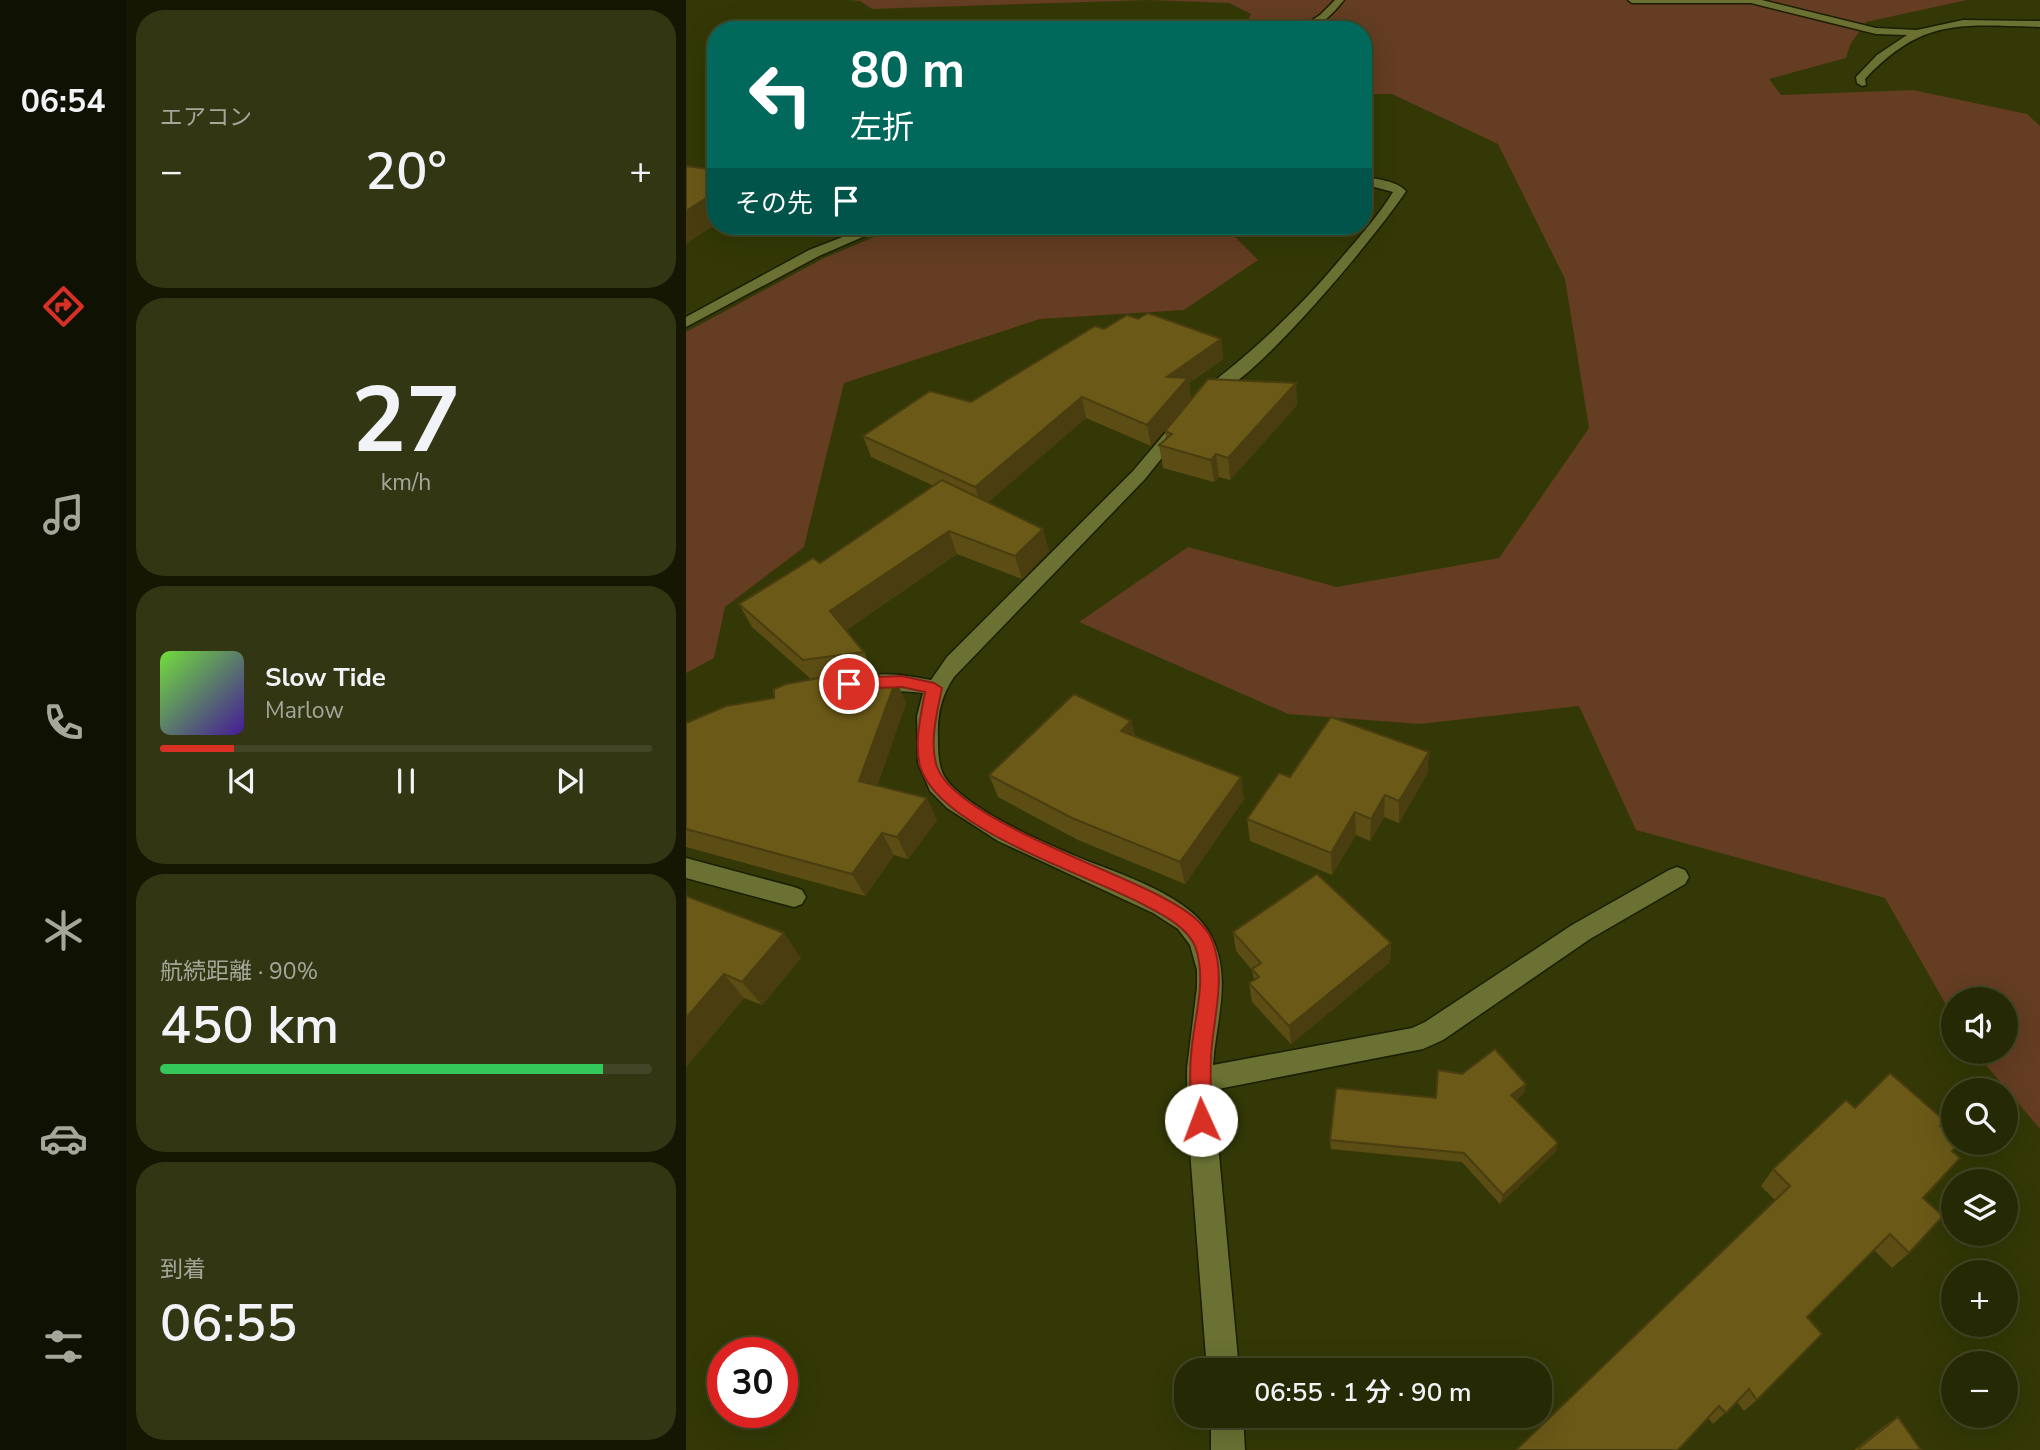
<!DOCTYPE html>
<html lang="ja">
<head>
<meta charset="utf-8">
<style>
	body { margin:0; font-family:"Nunito Sans","Noto Sans JP",sans-serif; background:#323613; color:#f1f3f6; height:100vh; display:flex; flex-direction:column; font-size:26px; white-space:nowrap }
	* { box-sizing:border-box; margin:0 }
	p { font-size:23px; color:#a4a79a }
	.icon { flex:none; width:38px; height:38px; fill:none; stroke:currentColor; stroke-width:2; stroke-linecap:round; stroke-linejoin:round }
	.map { position:relative; flex:1; overflow:hidden }
	.side { display:flex; flex-direction:column; gap:10px; padding:10px; background:#151702; width:560px }
	.side>* { flex:none }
	.top-card { position:absolute; left:21px; top:21px; width:665px; height:214px; border-radius:28px; box-shadow:0 7px 28px #0002,0 0 0 2px #424626; background:#00695c; color:#fff; overflow:hidden }
	.controls { position:absolute; left:1255px; top:987px; display:grid; gap:14px }
	.controls a { display:grid; place-items:center; width:77px; height:77px; border-radius:50%; background:#262a04; box-shadow:0 7px 28px #0002,0 0 0 2px #424626; font-size:35px }
	.speed { position:absolute; left:21px; top:1337px; display:flex; gap:14px; font-size:35px; font-weight:700; text-align:center }
	.speed>* { display:grid; place-content:center; width:91px; height:91px; border-radius:50%; background:#262a04; box-shadow:0 7px 28px #0002,0 0 0 2px #424626; line-height:1 }
	.speed .limit { border:10px solid #d22; background:#fff; color:#111 }
	.pin { position:absolute; display:grid; place-items:center; width:60px; height:60px; color:#fff; margin:-30px; border:4px solid #fff; border-radius:50%; box-shadow:0 2px 7px #0007 }
	.me { position:absolute; width:77px; margin:-38px; rotate:358deg; stroke-linejoin:round; filter:drop-shadow(0 0 5px #0008) }
	.turn { display:flex; align-items:center; gap:24px; height:147px; padding:0 28px; font-size:32px }
	.turn .icon { width:91px; height:91px; stroke-width:2.5 }
	.turn b { display:block; font-size:49px; line-height:60px }
	.then { display:flex; align-items:center; height:66px; padding:0 28px; background:#0003; gap:14px; font-size:26px }
	.big { font-size:52px; font-weight:600; line-height:1.1 }
	.side .widget { flex:1; display:flex; flex-direction:column; justify-content:center; gap:10px; min-width:0; padding:0 24px; border-radius:28px; background:#323613 }
	.side .dial { align-items:center; gap:0 }
	.dial b { font-size:91px; line-height:1 }
	.song { display:flex; align-items:center; gap:21px }
	.cover { width:84px; height:84px; border-radius:10px; background:linear-gradient(135deg,hsl(100 70% 55%),hsl(260 70% 35%)) }
	.played { height:7px; border-radius:4px; background:linear-gradient(90deg,#d93025 15%,#424626 15%) }
	.keys { display:flex; justify-content:space-around; direction:ltr }
	.heat { display:flex; justify-content:space-between; align-items:center; font-size:38px; direction:ltr }
	.charge { height:10px; border-radius:5px; background:linear-gradient(90deg,#34c759 90%,#424626 0) }
	.trip { position:absolute; left:488px; top:1358px; width:378px; height:70px; border-radius:28px; background:#262a04; box-shadow:0 7px 28px #0002,0 0 0 2px #424626; font-weight:600; line-height:70px; text-align:center }
	main { display:flex; flex:1; min-height:0 }
	.tab-bar { display:flex; flex-direction:column; width:126px; justify-content:space-around; align-items:center; background:#0f1102; color:#a4a79a }
	.tab-bar .icon { width:49px; height:49px }
	.tab-bar .active { color:#d93025 }
	.tab-bar b { font-size:32px; color:#f1f3f6 }
	.map>svg:first-child { display:block }
</style>
</head>
<body>
<main>
<nav class="tab-bar">
<b>06:54</b>
<svg class="icon active" aria-label="directions" viewBox="0 0 24 24"><path d="M12 3l9 9-9 9-9-9zM9 14v-3h6M13 9l2 2-2 2"/></svg>
<svg class="icon" aria-label="music" viewBox="0 0 24 24"><path d="M9 18V5l10-2v13"/><circle cx="6" cy="18" r="3"/><circle cx="16" cy="16" r="3"/></svg>
<svg class="icon" aria-label="phone" viewBox="0 0 24 24"><path d="M5 4h4l2 5-3 2q2 4 5 5l2-3 5 2v4C11 20 4 13 5 4z"/></svg>
<svg class="icon" aria-label="climate" viewBox="0 0 24 24"><path d="M12 3v18M4 7l16 10M4 17L20 7"/></svg>
<svg class="icon" aria-label="car" viewBox="0 0 24 24"><path d="M5 17H2v-5l4-1 3-4h7l3 4 3 1v5h-3M9 17h6M6 11h13"/><circle cx="7" cy="17" r="2"/><circle cx="17" cy="17" r="2"/></svg>
<svg class="icon" aria-label="filters" viewBox="0 0 24 24"><path d="M4 7h16M4 17h16"/><circle cx="9" cy="7" r="2"/><circle cx="15" cy="17" r="2"/></svg>
</nav>
<section class="side">
<div class="widget"><p>エアコン</p>
<div class="heat"><a>−</a><b class="big">20°</b><a>+</a></div>
</div>
<div class="widget dial"><b>27</b><p>km/h</p></div>
<div class="widget">
<div class="song"><i class="cover"></i><div><b>Slow Tide</b><p>Marlow</p></div></div>
<div class="played"></div>
<div class="keys"><svg class="icon" aria-label="previous" viewBox="0 0 24 24"><path d="M18 5L8 12l10 7zM5 5v14"/></svg><svg class="icon" aria-label="pause" viewBox="0 0 24 24"><path d="M8 5v14M16 5v14"/></svg><svg class="icon" aria-label="next" viewBox="0 0 24 24"><path d="M6 5l10 7-10 7zM19 5v14"/></svg></div>
</div>
<div class="widget"><p>航続距離 · 90%</p><b class="big">450 km</b><div class="charge"></div></div>
<div class="widget"><p>到着</p><b class="big">06:55</b></div>
</section>
<div class="map">
<svg width="1354" height="1450" viewBox="0 0 1354 1450">
	<rect width="100%" height="100%" fill="#333806"/>
	<g fill="#643d22">
		<polygon points="163,0 1281,0 1180,22 1164,45 1160,58 1083,79 1095,95 1227,90 1341,114 1354,126 1354,1129 1289,1052 1320,1052 1320,999 1267,999 1267,1017 1199,898 950,830 893,706 734,724 602,714 393,622 502,547 651,587 813,558 903,428 879,279 812,144 706,94 677,94 677,30 557,30 565,14 543,3 463,0 186,9 174,1"/>
		<polygon points="215,226 538,226 572,260 498,310 354,319 158,383 118,547 39,607 28,658 0,673 0,332 138,258"/>
	</g>
	<g fill="none" stroke-linecap="round" stroke-linejoin="round">
		<g stroke="#1b1e00" stroke-width="3">
			<g id="minor">
				<path d="M 649,0 L 658,0 C 646,15 632,30 611,30 L 634,15 Z"/>
				<path d="M 942,0 L 1076,0 L 1190,28 L 1231,30 L 1277,20 L 1354,21 L 1354,27 C 1275,25 1237,17 1179,79 L 1180,85 L 1176,86 L 1171,83 L 1170,77 L 1191,55 L 1221,35 L 1190,34 L 1065,3 L 946,3 Z"/>
				<path d="M 677,176 C 692,180 709,180 720,191 C 698,226 550,409 513,399 L 510,396 L 513,393 C 567,352 614,308 657,256 C 675,235 693,215 707,192 L 677,184 Z"/>
				<polygon points="185,226 202,226 133,256 0,327 0,317 123,250"/>
				<path d="M 394,226 L 443,226 C 434,233 402,233 394,226 Z"/>
				<path d="M 491,424 L 499,429 L 459,479 L 268,677 C 255,696 251,715 252,738 C 252,750 252,763 257,774 C 263,786 277,796 288,804 C 318,825 353,840 387,855 C 427,872 503,894 524,934 C 547,975 530,1021 527,1065 L 726,1028 L 739,1022 L 886,925 L 983,870 L 991,867 L 999,870 L 1003,877 L 999,884 L 904,939 L 757,1040 L 737,1049 L 527,1090 L 553,1370 L 521,1370 L 501,1112 L 501,1068 L 511,987 L 511,970 L 504,945 L 492,929 L 467,913 L 312,841 L 261,808 L 244,791 L 232,763 L 231,716 L 237,693 C 218,690 196,693 178,687 L 175,682 L 178,677 C 199,671 223,676 245,680 L 261,657 L 447,471 L 485,426 Z"/>
				<polygon points="0,858 108,887 116,890 120,897 116,904 108,907 0,878"/>
				<polygon points="525,1416 557,1416 559,1450 525,1450"/>
			</g>
		</g>
		<use href="#minor" fill="#6a7133" fill-rule="evenodd"/>
	</g>
	<g fill="#5b4d14">
		<polygon points="452,319 535,339 537,359 503,383 505,399 465,446 400,418 302,502 363,551 336,579 271,554 160,630 178,652 187,672 192,672 196,681 220,703 191,786 251,820 222,859 208,855 179,896 0,847 0,723 88,698 126,680 66,627 53,604 134,563 248,486 185,457 177,436 285,402 418,329"/>
		<polygon points="610,383 611,405 544,480 533,477 528,482 477,468 473,445 480,439 479,431"/>
		<polygon points="445,721 449,736 558,799 499,884 392,840 312,797 303,775"/>
		<polygon points="743,752 741,774 713,823 698,817 684,841 670,835 646,875 564,841 561,819 604,777"/>
		<polygon points="0,896 115,958 76,1005 58,998 0,1067"/>
		<polygon points="547,932 705,943 704,962 605,1044 566,1002 563,983 568,980 566,970 550,951"/>
		<polygon points="840,1084 838,1093 830,1100 872,1143 869,1152 814,1204 776,1162 645,1149 644,1140 750,1098"/>
		<polygon points="1169,1108 1254,1126 1266,1151 1237,1198 1223,1253 1206,1268 1188,1250 1121,1317 1071,1400 1058,1411 1051,1402 1027,1424 1022,1418 1089,1200 1075,1186 1087,1169"/>
		<polygon points="1212,1417 1235,1450 1168,1450 1202,1423"/>
	</g>
	<g fill="#4a3e10">
		<polygon points="30,192 30,224 0,244 0,211"/>
		<polygon points="535,339 537,359 503,383 505,399 465,446 461,425 481,377"/>
		<polygon points="610,383 611,405 544,480 542,458"/>
		<polygon points="396,397 400,418 296,508 289,487"/>
		<polygon points="530,454 533,477 528,482 525,460"/>
		<polygon points="357,529 363,551 336,579 329,556"/>
		<polygon points="263,531 271,554 155,634 144,611"/>
		<polygon points="192,672 202,695 188,681"/>
		<polygon points="210,680 220,703 185,804 173,781"/>
		<polygon points="445,721 450,743 435,731"/>
		<polygon points="743,752 741,774 713,823 713,801"/>
		<polygon points="555,777 558,799 499,884 494,862"/>
		<polygon points="699,795 698,817 684,841 685,819"/>
		<polygon points="241,798 251,820 222,859 211,837"/>
		<polygon points="669,812 670,835 646,875 645,853"/>
		<polygon points="196,833 208,855 179,896 166,874"/>
		<polygon points="98,933 115,958 76,1005 56,982"/>
		<polygon points="705,943 704,962 605,1044 603,1026"/>
		<polygon points="38,974 58,998 0,1067 0,1018"/>
		<polygon points="840,1084 838,1093 823,1105 825,1095"/>
		<polygon points="872,1143 869,1152 814,1204 817,1195"/>
	</g>
	<g fill="#6a5917" stroke="#4a3e10" stroke-width="2">
		<polygon points="0,166 30,170 30,192 0,211"/>
		<polygon points="462,313 535,339 481,377 502,378 461,425 396,397 289,487 177,436 244,391 285,402 409,326 418,329 441,315 452,319"/>
		<polygon points="522,379 610,383 542,458 530,454 525,460 473,445 486,434 479,431"/>
		<polygon points="256,480 357,529 329,556 263,531 144,611 178,652 117,660 53,604 127,558 134,563"/>
		<polygon points="172,671 192,672 188,681 210,680 173,781 241,798 211,837 196,833 166,874 0,829 0,723 40,706 88,698 88,689 100,684"/>
		<polygon points="388,694 445,721 435,731 555,777 494,862 386,818 303,775"/>
		<polygon points="645,717 743,752 713,801 699,795 685,819 669,812 645,853 561,819 593,773 604,777"/>
		<polygon points="631,874 705,943 603,1026 563,983 573,977 566,969 575,963 547,932"/>
		<polygon points="0,896 98,933 56,982 38,974 0,1018"/>
		<polygon points="809,1049 840,1084 825,1095 872,1143 817,1195 778,1153 644,1140 650,1088 750,1098 752,1070 776,1074"/>
		<polygon points="1204,1073 1259,1121 1254,1126 1267,1137 1267,1143 1274,1143 1266,1151 1274,1158 1237,1198 1257,1216 1223,1253 1204,1234 1121,1317 1136,1334 1071,1400 1063,1389 1040,1413 1033,1406 992,1450 830,1450 1104,1186 1087,1169 1160,1100 1169,1108"/>
		<polygon points="1212,1417 1235,1450 1174,1450 1173,1448"/>
	</g>
	<path fill="#d93025" stroke="#8d1f18" stroke-width="2" d="M 216,676 L 248,683 L 256,688 C 251,712 243,743 251,767 C 269,817 424,869 474,896 C 493,906 517,919 526,940 C 541,978 527,1018 525,1056 C 524,1077 525,1099 526,1120 L 522,1128 L 515,1131 L 508,1128 L 505,1120 C 505,1099 503,1078 505,1056 C 507,1021 522,981 509,946 C 501,927 477,915 460,906 C 404,875 252,829 234,766 C 228,742 235,715 239,692 L 216,687 L 163,689 L 156,684 L 163,678 Z"/>
</svg>
<div class="controls">
<a><svg class="icon" aria-label="sound" viewBox="0 0 24 24"><path d="M4 9h4l5-4v14l-5-4H4zM17 9q2 3 0 6"/></svg></a>
<a><svg class="icon" aria-label="search" viewBox="0 0 24 24"><circle cx="10" cy="10" r="6"/><path d="M15 15l6 6"/></svg></a>
<a><svg class="icon" aria-label="layers" viewBox="0 0 24 24"><path d="M12 4l9 5-9 5-9-5zM3 14l9 5 9-5"/></svg></a>
<a>+</a>
<a>−</a>
</div>
<div class="speed"><div class="limit">30</div></div>
<div class="pin" style="left:163px;top:684px;background:#d93025"><svg class="icon" aria-label="arrive" viewBox="0 0 24 24"><path d="M6 21V4h12l-3 4 3 4H6"/></svg></div>
<svg class="me" style="left:515px;top:1120px" viewBox="-20 -20 40 40"><circle r="19" fill="#fff"/><path d="M0-13L10 11 0 6-10 11z" fill="#d93025"/></svg>
<div class="trip">06:55 · 1 分 · 90 m</div>
<div class="top-card">
<div class="turn"><svg class="icon" aria-label="left" viewBox="0 0 24 24"><path d="M17 20v-9H6M10 6l-5 5 5 5"/></svg><div><b>80 m</b>左折</div></div>
<div class="then">その先<svg class="icon" aria-label="arrive" viewBox="0 0 24 24"><path d="M6 21V4h12l-3 4 3 4H6"/></svg></div>
</div>
</div>
</main>
</body>
</html>
